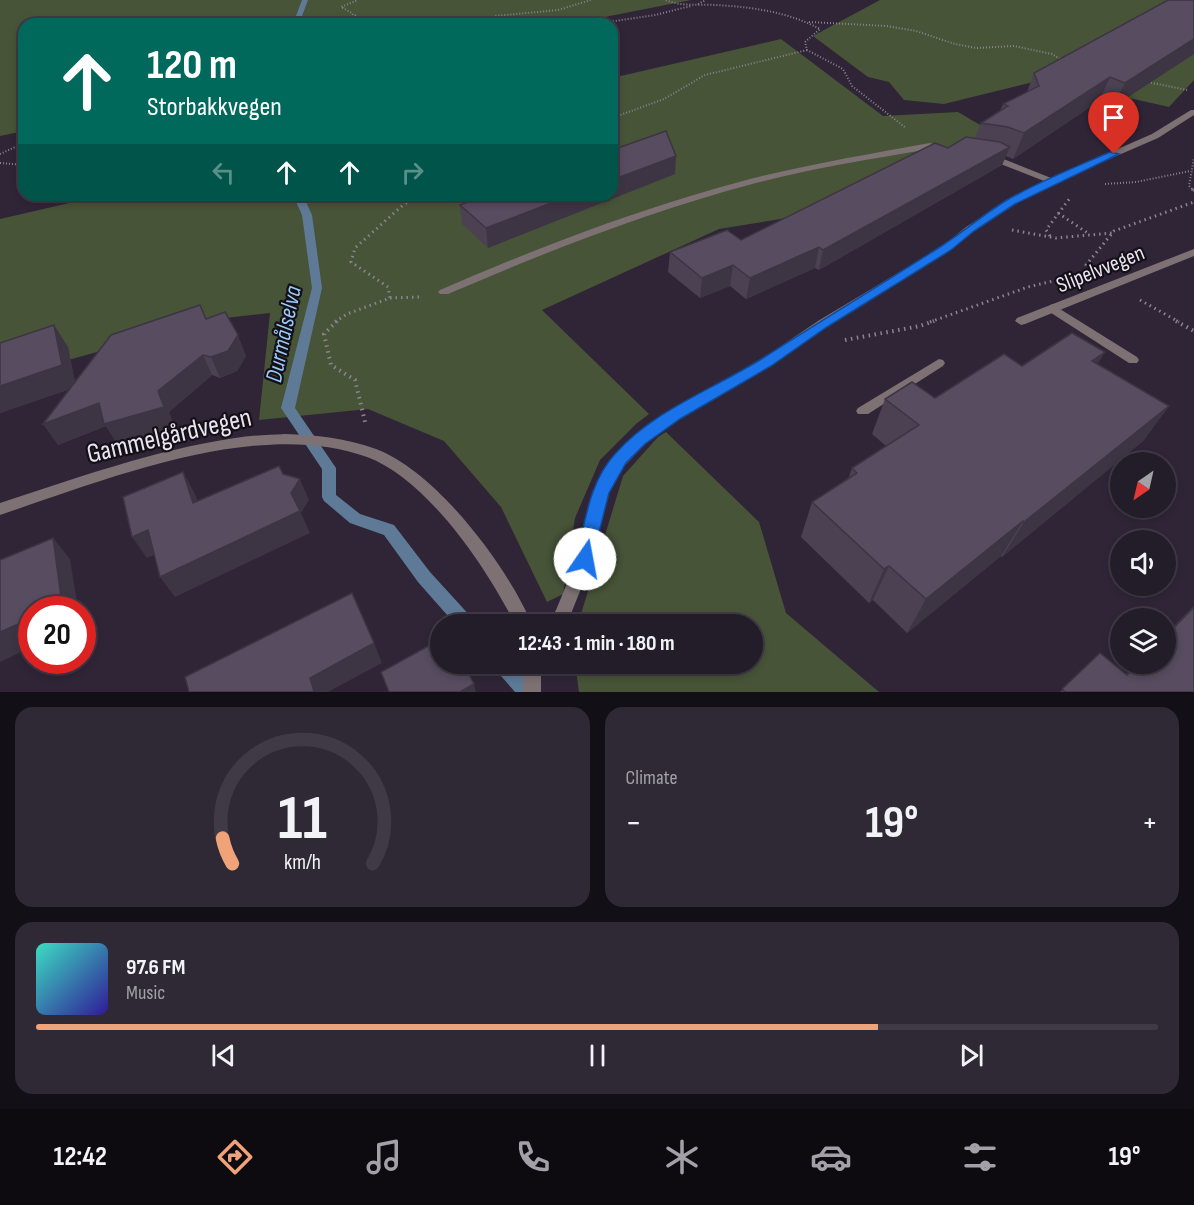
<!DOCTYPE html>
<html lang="en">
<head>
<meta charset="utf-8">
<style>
	body { margin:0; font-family:"Sofia Sans Condensed",sans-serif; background:#2f2935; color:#f1f3f6; height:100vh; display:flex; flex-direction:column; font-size:22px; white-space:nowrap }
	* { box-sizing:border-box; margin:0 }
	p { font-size:20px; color:#a3a1a8 }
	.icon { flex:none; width:33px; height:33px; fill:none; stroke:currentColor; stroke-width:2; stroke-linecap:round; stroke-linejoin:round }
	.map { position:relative; height:692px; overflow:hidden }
	.details { display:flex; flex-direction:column; gap:15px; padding:15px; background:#130f17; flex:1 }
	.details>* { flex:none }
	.hud { position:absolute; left:18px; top:18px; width:600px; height:183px; border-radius:18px; box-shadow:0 3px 9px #0003,0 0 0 2px #403a46; background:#00695c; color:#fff; overflow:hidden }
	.needle { width:39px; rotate:214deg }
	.buttons { position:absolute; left:1110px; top:452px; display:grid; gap:12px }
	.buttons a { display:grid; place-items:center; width:66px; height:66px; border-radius:50%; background:#231c29; box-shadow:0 3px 9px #0003,0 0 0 2px #403a46; font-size:30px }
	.speed { position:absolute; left:18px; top:596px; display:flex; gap:12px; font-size:30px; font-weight:700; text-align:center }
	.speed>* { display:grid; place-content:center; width:78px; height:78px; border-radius:50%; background:#231c29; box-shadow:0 3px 9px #0003,0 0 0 2px #403a46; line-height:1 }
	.speed .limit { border:9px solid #d22; background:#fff; color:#111 }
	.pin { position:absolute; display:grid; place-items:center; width:51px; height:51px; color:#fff; margin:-62px -26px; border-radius:50% 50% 50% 0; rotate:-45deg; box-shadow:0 0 6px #0007 }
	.pin .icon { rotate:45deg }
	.me { position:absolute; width:66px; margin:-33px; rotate:12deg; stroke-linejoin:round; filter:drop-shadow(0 0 4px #0008) }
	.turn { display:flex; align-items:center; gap:21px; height:126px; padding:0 30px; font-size:27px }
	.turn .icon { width:78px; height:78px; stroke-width:2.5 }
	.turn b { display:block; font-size:42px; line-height:51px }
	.lanes { display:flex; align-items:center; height:57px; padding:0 30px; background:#0003; justify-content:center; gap:30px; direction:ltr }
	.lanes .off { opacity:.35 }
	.big { font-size:45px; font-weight:700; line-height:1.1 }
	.details .tile { flex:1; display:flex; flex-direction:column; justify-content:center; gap:9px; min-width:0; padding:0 21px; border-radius:18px; background:#2f2935 }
	.details .dial { align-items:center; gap:0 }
	.dial svg { height:156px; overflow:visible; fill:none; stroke:#403a46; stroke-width:7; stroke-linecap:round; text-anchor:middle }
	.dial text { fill:#f1f3f6; stroke:none }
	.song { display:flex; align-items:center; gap:18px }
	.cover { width:72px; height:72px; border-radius:9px; background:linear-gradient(135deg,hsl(170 70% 55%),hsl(250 70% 35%)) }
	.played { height:6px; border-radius:3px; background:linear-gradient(90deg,#f0a279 75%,#403a46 75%) }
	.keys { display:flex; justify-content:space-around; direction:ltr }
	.heat { display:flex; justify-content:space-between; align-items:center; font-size:33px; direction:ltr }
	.details .tiles { flex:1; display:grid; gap:15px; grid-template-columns:1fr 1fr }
	.tile:last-child { grid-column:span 2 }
	.trip { position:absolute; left:430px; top:614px; width:333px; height:60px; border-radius:30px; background:#231c29; box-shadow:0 3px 9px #0003,0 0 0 2px #403a46; font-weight:700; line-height:60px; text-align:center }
	.menu { display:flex; height:96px; justify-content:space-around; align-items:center; background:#0e0b10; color:#a3a1a8 }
	.menu .icon { width:42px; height:42px }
	.menu .selected { color:#f0a279 }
	.menu b { font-size:27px; color:#f1f3f6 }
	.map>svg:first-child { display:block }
</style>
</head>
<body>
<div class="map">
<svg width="1194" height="692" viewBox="0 0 1194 692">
	<rect width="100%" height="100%" fill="#2f2537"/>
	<g fill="#475438">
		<polygon points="0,0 691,0 569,24 24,24 24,131 0,136"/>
		<polygon points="880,0 1194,0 1194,80 1169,107 1116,95 1070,73 944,104 904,100 889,82 868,77 813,36"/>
		<polygon points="781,39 883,116 958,112 1004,139 817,213 719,229 542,310 649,414 636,424 600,460 575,518 563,594 547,602 501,507 444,441 368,409 259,420 270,313 217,319 68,360 0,353 0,219 104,195 612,195 612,78"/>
		<polygon points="666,432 759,522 786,613 879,692 579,692 575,663 753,663 753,624 578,624 623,476 658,437"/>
	</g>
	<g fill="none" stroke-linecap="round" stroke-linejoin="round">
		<g fill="#5e7a97" fill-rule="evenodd">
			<polygon points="302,0 308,0 299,24 293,24"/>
			<polygon points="293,195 303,195 312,215 322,288 295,408 336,468 336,495 360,514 394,525 430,572 472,618 474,624 455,624 418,582 384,535 350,523 324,501 322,497 322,469 281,408 312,288 302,215"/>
			<polygon points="492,663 513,663 533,686 536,692 515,692 495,669"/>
		</g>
		<g stroke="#8b8392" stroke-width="2" stroke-dasharray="1 2" stroke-linecap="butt">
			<path d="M 666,0 C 682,7 699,4 716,5 C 753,7 788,12 820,29 L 805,42 L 807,50 L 843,69 L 852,86 L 906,128"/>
			<polyline points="698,4 706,0"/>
			<polyline points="355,15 364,22 376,24"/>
			<polyline points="809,22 887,26 916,31 955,44 976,48 1014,46 1052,54 1065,62"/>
			<polyline points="348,24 356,20 352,13 341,7 358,0"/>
			<polyline points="476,24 495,16 558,10 591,0"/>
			<polyline points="595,24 655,15 691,6"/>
			<polyline points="1148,82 1187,90"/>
			<polyline points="612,118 664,99 705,75 807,50"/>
			<polyline points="0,154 24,143"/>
			<polyline points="0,163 24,165"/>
			<polyline points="1105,184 1136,182 1190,171"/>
			<polyline points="1194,191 1189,186 1194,158"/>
		</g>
		<g stroke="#8b8392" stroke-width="3" stroke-dasharray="1.5 4" stroke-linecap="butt">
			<polyline points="1192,189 1194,191"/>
			<polyline points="1058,213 1089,234"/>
			<polyline points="1012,230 1056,238 1112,233"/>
			<polyline points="1050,236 1046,230 1070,198"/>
			<polyline points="1087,271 1086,265 1114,231 1194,202"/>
			<polyline points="390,298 420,297"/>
			<polyline points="1140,300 1179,322"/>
			<polyline points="335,322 347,314 390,298 388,287 351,262 355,248 403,205 420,195"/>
			<polyline points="930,322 1028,287 1053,281"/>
		</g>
		<g stroke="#8b8392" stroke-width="4" stroke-dasharray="1.5 4.5" stroke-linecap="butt">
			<polyline points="337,321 324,334 331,365 355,380 366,426"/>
			<polyline points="1176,321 1194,331"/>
			<polyline points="845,340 920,326 934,321"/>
		</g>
		<g fill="#7d7173" fill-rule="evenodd">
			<polygon points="1191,110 1194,110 1194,115 1158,138 1054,183 1014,204 974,231 951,250 826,327 770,365 679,418 645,444 615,476 607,493 593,559 568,621 566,624 548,624 556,610 577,559 593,493 602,473 616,454 635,436 669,412 762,359 818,321 943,246 966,227 1008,200 1044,181 985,158 985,154 991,154 1051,178 1152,134"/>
			<path d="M 930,143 L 945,148 L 941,151 L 930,149 C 872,159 813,168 756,183 C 650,211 548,251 448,294 L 440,294 L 438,292 L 440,290 C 541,246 644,207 750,179 C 810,164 870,154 930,143 Z"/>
			<polygon points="1052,304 1137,357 1139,360 1137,363 1129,363 1048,311 1046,308"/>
		</g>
		<g fill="#7d7173" fill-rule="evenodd">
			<polygon points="1194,249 1194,256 1025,324 1021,325 1015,321 1017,318"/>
			<polygon points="939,359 943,360 945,363 943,366 868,414 858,414 856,411 858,408"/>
			<path d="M 285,434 C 316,435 346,438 376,449 C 437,472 507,566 532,624 L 515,624 C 487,568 427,479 367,457 C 258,417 105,480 0,515 L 0,503 C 77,478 154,450 235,438 C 251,435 269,435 285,434 Z"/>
			<rect x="523" y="663" width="18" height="29"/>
		</g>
	</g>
	<g fill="#4b4153">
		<polygon points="1168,0 1113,107 1099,101 1013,159 1006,156 1002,165 819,270 815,268 746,299 730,286 700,298 668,272 670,252 741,240 948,148 975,139 981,123 1000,111 1003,104 1027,92 1034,73"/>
		<polygon points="675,174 488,248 462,224 460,205"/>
		<polygon points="206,319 246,356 237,371 220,378 212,375 169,412 175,428 118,445 106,426 58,445 70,389 0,413 0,343 68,347 75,383"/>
		<polygon points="1098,364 1169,406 1143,441 1002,557 1001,556 907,633 873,600 869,603 801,537 812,502 848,479 852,468 886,446 872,434 885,399 935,398 1022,366"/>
		<polygon points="1194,606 1194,692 1060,692 1100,653 1126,674 1137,663 1166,663 1166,634"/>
	</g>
	<g fill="#3d3543">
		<polygon points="1194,39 1194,54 1113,107 1125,83"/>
		<polygon points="1110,77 1099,101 1013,159 1024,133"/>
		<polygon points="1010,147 1002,165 819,270 823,250"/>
		<polygon points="676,156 675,174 488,248 486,228 572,195 612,195 612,180"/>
		<polygon points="819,247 815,268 746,299 750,278"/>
		<polygon points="733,265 730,286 700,298 702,278"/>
		<polygon points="54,325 68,347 76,387 0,413 0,386"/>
		<polygon points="238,335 246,356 237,371 220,378 211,357"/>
		<polygon points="1105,352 1084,387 1092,361"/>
		<polygon points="203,355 212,375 169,412 175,428 118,445 106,426 58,445 43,424 99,403"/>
		<polygon points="1169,406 1143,441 1002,557 1024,522"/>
		<polygon points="183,472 195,494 206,524 193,503"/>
		<polygon points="300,479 309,500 301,513 310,533 175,597 160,577 291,493"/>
		<polygon points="1023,521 1001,556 907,633 926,599"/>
		<polygon points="148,530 162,551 147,558 132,537"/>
		<polygon points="53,538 70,559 78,609 51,609"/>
		<polygon points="889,566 873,600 869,603 884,569"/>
		<polygon points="32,618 32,647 0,662 0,632"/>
		<polygon points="374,643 382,663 328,692 312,692 310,678"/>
		<polygon points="474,684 476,692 460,692"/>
	</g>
	<g fill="#574c60" stroke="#3d3543" stroke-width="1.5">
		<polygon points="1168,0 1194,0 1194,39 1125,83 1110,77 1024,133 1008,127 981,123 1008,106 1003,104 1039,86 1034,73"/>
		<polygon points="666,131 676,156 612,180 612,150"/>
		<polygon points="966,137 1000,142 1010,147 823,250 819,247 750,278 733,265 702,278 670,252 727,230 741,240 935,143 948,148"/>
		<polygon points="486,195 572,195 486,228 460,205"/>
		<polygon points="200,305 206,319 225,312 238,335 228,351 211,357 203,355 158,391 164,407 104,424 99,403 43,424 111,335"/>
		<polygon points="54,325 62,365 0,386 0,343"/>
		<polygon points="1072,333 1105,352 1092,361 1169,406 1024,522 1023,521 926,599 889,566 884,569 812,502 857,473 852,468 919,425 885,399 912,382 935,398 1004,354 1022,366"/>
		<polygon points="279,466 283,474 300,479 291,493 300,511 160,577 148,530 132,537 123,497 183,472 193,503"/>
		<polygon points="53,538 62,604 51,609 32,609 32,618 0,632 0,560"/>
		<polygon points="352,593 374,643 310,678 314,691 312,692 189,692 185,677"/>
		<polygon points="1194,607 1194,692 1065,692 1062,689 1100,653 1127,675 1139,663 1166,663 1166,636"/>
		<polygon points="441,639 441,663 463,663 474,684 460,692 389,692 381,672"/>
	</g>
	<path fill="#1a73e8" stroke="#114b97" stroke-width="1.5" d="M 1110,152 L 1119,154 L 1015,204 L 974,231 L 951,250 L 827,327 L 771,366 L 680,419 L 645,444 L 626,463 L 609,493 L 591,564 L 585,567 L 578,564 L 576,559 C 585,523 589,482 615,454 C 655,409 714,389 763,358 C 822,320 882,284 940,247 C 963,232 984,214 1007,200 C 1040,181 1076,167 1110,152 Z"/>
	<g text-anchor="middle" stroke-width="4.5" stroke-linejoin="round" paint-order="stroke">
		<g font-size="22" fill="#ece5f1" stroke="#141018">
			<text transform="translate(1100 268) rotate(-22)" y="8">Slipelvvegen</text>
		</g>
		<g font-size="24" font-style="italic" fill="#9acafa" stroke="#141018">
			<text transform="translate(283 334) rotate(-78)" y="8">Durmålselva</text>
		</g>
		<g font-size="27" fill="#ece5f1" stroke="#141018">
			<text transform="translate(169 435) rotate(-13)" y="9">Gammelgårdvegen</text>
		</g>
	</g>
</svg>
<div class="buttons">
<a><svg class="needle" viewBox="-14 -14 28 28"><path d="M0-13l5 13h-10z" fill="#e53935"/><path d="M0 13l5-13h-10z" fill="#a3a1a8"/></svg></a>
<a><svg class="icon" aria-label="sound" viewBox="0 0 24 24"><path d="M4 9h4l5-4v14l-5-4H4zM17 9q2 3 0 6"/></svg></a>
<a><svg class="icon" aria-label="layers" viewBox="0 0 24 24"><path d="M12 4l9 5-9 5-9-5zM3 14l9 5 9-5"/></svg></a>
</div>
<div class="speed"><div class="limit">20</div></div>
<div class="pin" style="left:1114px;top:154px;background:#d93025"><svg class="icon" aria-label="arrive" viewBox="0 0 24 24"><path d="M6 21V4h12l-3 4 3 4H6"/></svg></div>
<svg class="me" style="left:585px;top:559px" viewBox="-20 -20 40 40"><circle r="19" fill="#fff"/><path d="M0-13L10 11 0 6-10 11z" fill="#1a73e8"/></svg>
<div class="trip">12:43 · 1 min · 180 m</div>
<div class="hud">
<div class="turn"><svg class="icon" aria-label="ahead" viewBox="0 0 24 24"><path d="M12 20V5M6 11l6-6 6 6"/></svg><div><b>120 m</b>Storbakkvegen</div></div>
<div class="lanes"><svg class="icon off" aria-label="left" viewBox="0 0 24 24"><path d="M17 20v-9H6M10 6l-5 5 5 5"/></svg><svg class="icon" aria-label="ahead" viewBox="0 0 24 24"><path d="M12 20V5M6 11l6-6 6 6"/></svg><svg class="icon" aria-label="ahead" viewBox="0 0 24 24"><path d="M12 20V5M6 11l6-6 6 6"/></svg><svg class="icon off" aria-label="right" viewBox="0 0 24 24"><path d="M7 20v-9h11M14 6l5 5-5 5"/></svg></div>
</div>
</div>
<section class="details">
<div class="tiles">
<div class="tile dial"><svg viewBox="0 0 100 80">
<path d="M14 69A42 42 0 1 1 86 69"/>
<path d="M14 69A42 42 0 0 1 9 56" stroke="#f0a279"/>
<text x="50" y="56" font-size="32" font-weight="700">11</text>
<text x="50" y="72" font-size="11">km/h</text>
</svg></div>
<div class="tile"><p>Climate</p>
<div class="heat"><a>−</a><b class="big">19°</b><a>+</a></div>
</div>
<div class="tile">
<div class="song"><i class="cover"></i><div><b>97.6 FM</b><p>Music</p></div></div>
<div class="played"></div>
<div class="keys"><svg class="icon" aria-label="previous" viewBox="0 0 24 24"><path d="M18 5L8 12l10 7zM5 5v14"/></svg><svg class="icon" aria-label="pause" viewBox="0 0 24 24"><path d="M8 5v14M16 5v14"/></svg><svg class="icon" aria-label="next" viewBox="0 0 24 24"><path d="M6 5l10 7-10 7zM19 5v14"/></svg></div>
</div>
</div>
</section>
<nav class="menu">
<b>12:42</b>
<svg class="icon selected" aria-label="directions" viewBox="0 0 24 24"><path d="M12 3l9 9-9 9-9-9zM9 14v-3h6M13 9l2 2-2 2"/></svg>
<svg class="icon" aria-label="music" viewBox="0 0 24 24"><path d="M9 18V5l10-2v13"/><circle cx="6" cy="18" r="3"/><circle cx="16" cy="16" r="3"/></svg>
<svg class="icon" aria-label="phone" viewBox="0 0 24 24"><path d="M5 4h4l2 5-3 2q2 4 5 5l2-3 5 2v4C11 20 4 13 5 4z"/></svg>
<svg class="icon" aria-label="climate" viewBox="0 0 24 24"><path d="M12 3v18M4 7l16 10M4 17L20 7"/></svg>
<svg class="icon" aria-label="car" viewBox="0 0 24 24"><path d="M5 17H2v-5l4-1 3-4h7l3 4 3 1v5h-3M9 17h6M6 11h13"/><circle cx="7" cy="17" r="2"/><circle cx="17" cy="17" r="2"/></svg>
<svg class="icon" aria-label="filters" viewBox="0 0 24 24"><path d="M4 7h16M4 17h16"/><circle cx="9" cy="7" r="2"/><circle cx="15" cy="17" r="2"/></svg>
<b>19°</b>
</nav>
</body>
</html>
